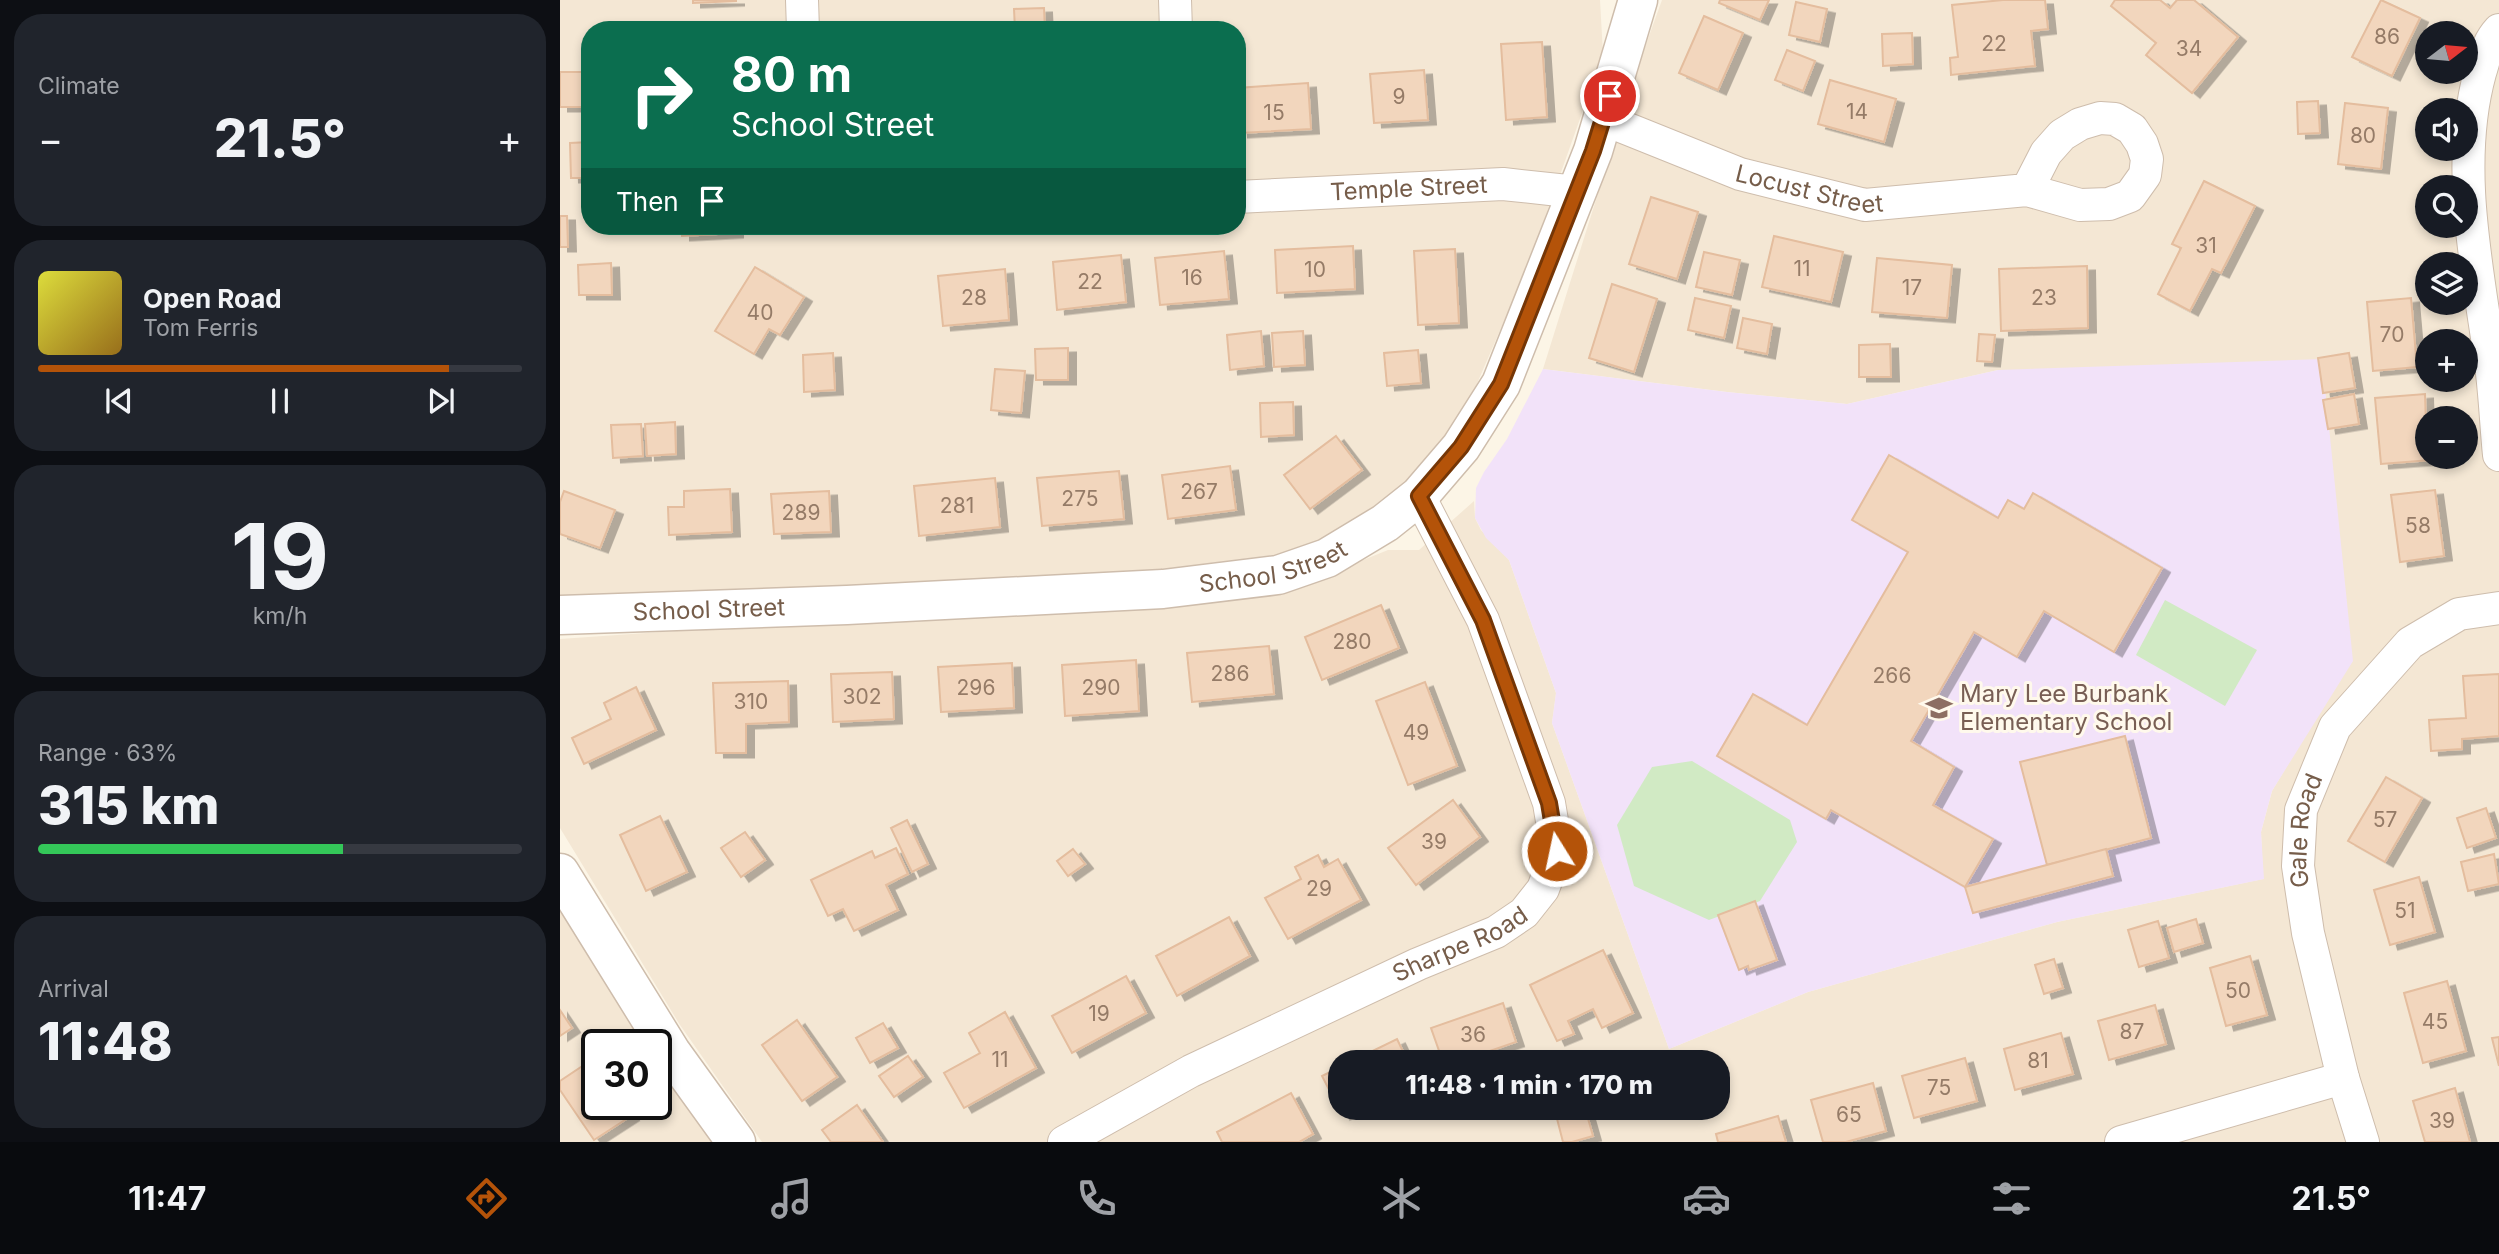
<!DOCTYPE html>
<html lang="en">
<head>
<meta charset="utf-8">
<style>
	body { margin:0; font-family:Inter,sans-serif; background:#20242c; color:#f1f3f6; height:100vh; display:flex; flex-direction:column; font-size:26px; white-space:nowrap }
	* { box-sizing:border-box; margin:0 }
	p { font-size:23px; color:#9ea1a6 }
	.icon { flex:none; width:38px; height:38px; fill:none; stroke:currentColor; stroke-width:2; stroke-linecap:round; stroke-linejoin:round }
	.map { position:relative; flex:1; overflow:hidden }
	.side { display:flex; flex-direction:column; gap:14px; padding:14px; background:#0d0f14; width:560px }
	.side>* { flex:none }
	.top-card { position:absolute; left:21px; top:21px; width:665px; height:214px; border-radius:28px; box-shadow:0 4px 10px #0003; background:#0b6e4f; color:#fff; overflow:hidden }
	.needle { width:46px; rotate:74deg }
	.fabs { position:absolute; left:1855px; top:21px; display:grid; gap:14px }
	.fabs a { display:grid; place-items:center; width:63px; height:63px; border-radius:50%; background:#171b24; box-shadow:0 4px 10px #0003; font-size:35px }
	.speed { position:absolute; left:21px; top:1029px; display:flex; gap:14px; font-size:35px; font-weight:700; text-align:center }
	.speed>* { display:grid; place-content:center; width:91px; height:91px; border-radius:50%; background:#171b24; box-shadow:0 4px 10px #0003; line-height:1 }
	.speed .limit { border:4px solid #111; border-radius:10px; background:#fff; color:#111 }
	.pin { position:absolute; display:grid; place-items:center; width:60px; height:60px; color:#fff; margin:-30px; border:4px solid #fff; border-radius:50%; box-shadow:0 2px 7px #0007 }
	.me { position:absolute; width:77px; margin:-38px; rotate:350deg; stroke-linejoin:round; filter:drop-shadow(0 0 5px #0008) }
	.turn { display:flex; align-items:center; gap:24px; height:147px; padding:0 35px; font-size:32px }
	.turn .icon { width:91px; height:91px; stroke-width:2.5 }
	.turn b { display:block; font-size:49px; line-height:60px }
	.then { display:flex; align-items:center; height:66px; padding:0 35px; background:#0003; gap:14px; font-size:26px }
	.big { font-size:52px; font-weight:800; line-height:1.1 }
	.side .card { flex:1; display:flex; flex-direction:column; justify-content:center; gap:10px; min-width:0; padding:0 24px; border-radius:28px; background:#20242c }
	.side .dial { align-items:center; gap:0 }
	.dial b { font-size:91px; line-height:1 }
	.song { display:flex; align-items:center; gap:21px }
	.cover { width:84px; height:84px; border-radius:10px; background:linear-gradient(135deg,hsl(60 70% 55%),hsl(40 70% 35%)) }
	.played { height:7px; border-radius:4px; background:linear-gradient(90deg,#b45309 85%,#363941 85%) }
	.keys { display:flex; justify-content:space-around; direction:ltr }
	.heat { display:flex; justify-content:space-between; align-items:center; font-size:38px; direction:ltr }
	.charge { height:10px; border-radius:5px; background:linear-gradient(90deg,#34c759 63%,#363941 0) }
	.trip { position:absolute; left:768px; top:1050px; width:402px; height:70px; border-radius:28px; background:#171b24; box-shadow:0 4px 10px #0003; font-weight:800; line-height:70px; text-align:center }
	.menu { display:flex; height:112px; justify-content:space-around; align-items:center; background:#090b0e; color:#9ea1a6 }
	.menu .icon { width:49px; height:49px }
	.menu .current { color:#b45309 }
	.menu b { font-size:32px; color:#f1f3f6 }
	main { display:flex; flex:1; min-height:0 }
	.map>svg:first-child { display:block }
</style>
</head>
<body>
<main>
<section class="side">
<div class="card"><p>Climate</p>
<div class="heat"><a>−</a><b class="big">21.5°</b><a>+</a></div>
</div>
<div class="card">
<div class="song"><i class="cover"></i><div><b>Open Road</b><p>Tom Ferris</p></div></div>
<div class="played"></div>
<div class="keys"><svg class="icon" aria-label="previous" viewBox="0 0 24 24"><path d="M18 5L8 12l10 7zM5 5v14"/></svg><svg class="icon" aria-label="pause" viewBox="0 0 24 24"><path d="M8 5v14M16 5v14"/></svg><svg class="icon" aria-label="next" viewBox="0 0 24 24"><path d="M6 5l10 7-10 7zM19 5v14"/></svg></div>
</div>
<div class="card dial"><b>19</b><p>km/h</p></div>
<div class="card"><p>Range · 63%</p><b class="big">315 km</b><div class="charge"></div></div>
<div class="card"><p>Arrival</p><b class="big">11:48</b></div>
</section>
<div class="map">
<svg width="1939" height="1142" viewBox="0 0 1939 1142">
	<defs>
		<filter id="shadow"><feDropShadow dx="8" dy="4.5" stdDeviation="0" flood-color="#0004"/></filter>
	</defs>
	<rect width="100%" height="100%" fill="#fcf5e6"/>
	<g fill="#f4e7d4" fill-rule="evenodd">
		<path d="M 0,0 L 1040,0 L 1043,54 L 967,268 L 906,409 L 865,468 L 802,521 L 733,553 L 520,579 L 0,600 ZM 30,30 L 677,30 L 677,226 L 30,226 Z"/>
		<path d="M 1102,0 L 1939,0 L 1939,1142 L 202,1142 L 120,1025 L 0,828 L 0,639 L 734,588 L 828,550 L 859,550 L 914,501 L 915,518 L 921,530 L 949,560 L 996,693 L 992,723 L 1109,1049 L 1248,992 L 1497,922 L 1703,879 L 1701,832 L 1712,791 L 1743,739 L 1438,370 L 1287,404 L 1167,392 L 983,369 L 1076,72 ZM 1867,33 L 1906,33 L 1906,72 L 1867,72 ZM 1867,110 L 1906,110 L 1906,149 L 1867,149 ZM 1867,187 L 1906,187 L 1906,226 L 1867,226 ZM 1867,264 L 1906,264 L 1906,303 L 1867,303 ZM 1867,341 L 1906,341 L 1906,380 L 1867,380 ZM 1867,418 L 1906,418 L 1906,457 L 1867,457 ZM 780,1062 L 1158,1062 L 1158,1108 L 780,1108 Z"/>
		<polygon points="0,905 93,1045 37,1045 37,1104 96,1104 96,1050 158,1142 0,1142"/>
	</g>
	<polygon fill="#f2e2f9" points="1762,359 1793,661 1712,791 1701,832 1704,879 1497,922 1248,992 1109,1049 992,723 996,693 949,560 926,538 915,518 916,488 924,472 947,439 983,369 1167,392 1287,404 1438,370"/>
	<g fill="#d1eac4">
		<polygon points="1605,600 1697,650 1665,706 1576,655"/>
		<polygon points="1132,761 1230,820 1237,842 1200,901 1149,920 1074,886 1057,825 1092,767"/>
	</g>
	<g fill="#f2d6bd" stroke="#e4bd9e" stroke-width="2" filter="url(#shadow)">
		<polygon points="133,0 176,0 176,1 133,3"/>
		<polygon points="1160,0 1209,0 1200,20 1159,3"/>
		<polygon points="1443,0 1485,0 1488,29 1471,31 1475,66 1391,75 1390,58 1398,57 1392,5"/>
		<polygon points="1555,0 1600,0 1610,8 1617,0 1634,0 1678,37 1632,93 1586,55 1596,43 1551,6"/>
		<polygon points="1821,0 1860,18 1832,76 1792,57"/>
		<polygon points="1236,2 1267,9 1260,42 1229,35"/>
		<polygon points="484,8 485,30 455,30 454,9"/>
		<polygon points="1144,16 1183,33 1158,90 1119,73"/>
		<polygon points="1352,33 1353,64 1323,66 1322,34"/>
		<polygon points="982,42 987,117 946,120 941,44"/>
		<polygon points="1227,50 1255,61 1243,91 1215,80"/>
		<polygon points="864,70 868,120 814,123 810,74"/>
		<rect x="0" y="72" width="30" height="35"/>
		<polygon points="1270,80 1336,99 1324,142 1258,124"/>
		<polygon points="748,83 751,129 680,133 677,88"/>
		<polygon points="1758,101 1760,133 1738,134 1737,102"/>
		<polygon points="1785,103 1828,108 1821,169 1778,164"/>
		<polygon points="30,142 30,178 11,178 10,143"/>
		<polygon points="1644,181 1695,206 1661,273 1652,269 1630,311 1598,294 1621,248 1612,244"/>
		<polygon points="1091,197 1138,212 1117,279 1069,264"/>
		<polygon points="0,216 7,216 8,247 0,247"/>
		<polygon points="122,226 175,226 175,233 122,236"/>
		<polygon points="1214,236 1283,252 1271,302 1202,287"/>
		<polygon points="793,246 795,289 717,293 715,250"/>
		<polygon points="895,249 899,323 858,325 854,251"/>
		<polygon points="664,251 669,299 600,305 595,258"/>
		<polygon points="1144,252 1180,260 1172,295 1136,287"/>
		<polygon points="561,255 566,302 497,310 493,262"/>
		<polygon points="1317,258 1392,265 1387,318 1312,312"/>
		<polygon points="51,263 52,295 19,295 18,265"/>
		<polygon points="1527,266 1528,328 1441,331 1439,269"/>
		<polygon points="195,267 244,297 220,335 209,329 194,354 155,331"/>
		<polygon points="445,269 449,320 383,326 378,276"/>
		<polygon points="1052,284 1097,299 1074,372 1029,358"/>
		<polygon points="1135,298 1171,306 1164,338 1128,330"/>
		<polygon points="1851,298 1857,367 1813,371 1807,302"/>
		<polygon points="1183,318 1212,324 1207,354 1177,348"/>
		<polygon points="701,331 704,366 670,370 667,335"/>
		<polygon points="743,331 745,365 714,367 712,333"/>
		<polygon points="1419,334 1435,335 1432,362 1417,361"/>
		<polygon points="1330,344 1331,377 1299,377 1299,345"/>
		<polygon points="508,348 508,380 476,380 475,349"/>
		<polygon points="858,350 861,383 827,386 824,353"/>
		<polygon points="273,353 275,390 244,392 243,355"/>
		<polygon points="1789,353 1795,388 1763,393 1758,358"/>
		<polygon points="435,369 465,371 461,413 431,410"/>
		<polygon points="1794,394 1799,424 1768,429 1763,400"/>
		<polygon points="1865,394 1867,457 1871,457 1871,460 1821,464 1815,398"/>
		<polygon points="733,402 734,435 701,437 700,403"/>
		<polygon points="115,422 116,454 87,456 85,424"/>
		<polygon points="81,424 83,456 53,458 51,425"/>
		<polygon points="776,436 802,470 750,509 724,475"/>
		<polygon points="1329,455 1438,518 1448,500 1464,509 1473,493 1602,568 1554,652 1484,611 1457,657 1414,632 1351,741 1394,767 1373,805 1433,839 1405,887 1271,810 1266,819 1157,756 1193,694 1247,725 1348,552 1292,520"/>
		<polygon points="670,466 676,510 608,519 602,475"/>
		<polygon points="559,471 564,519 482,526 477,478"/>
		<polygon points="435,478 440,527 359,536 354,486"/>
		<polygon points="170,489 172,532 109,535 108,507 124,507 124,491"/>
		<polygon points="1875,490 1884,556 1840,562 1831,495"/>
		<polygon points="4,491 55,510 40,548 0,534 0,502"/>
		<polygon points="269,491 271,532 214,534 211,494"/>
		<polygon points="821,605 839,648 762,680 745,637"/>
		<polygon points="709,646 714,694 632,702 627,653"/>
		<polygon points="576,660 579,711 505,716 502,665"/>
		<polygon points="452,663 454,708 381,712 378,667"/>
		<polygon points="332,672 334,719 273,722 271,674"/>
		<polygon points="1939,674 1939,736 1902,739 1902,749 1871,751 1869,720 1906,718 1903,676"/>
		<polygon points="228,681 229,722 186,724 186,753 156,753 153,683"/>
		<polygon points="865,682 897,766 848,785 816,701"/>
		<polygon points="76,687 96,730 24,764 12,738 51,719 44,703"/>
		<polygon points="1565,736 1591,838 1487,865 1460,762"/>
		<polygon points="1826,777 1862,798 1825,862 1788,841"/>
		<polygon points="893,800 920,837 856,885 828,848"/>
		<polygon points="1926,808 1936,838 1907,848 1897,818"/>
		<polygon points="100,816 127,872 86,891 60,835"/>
		<polygon points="347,820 368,864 352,872 331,828"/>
		<polygon points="185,832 205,860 181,877 161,848"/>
		<polygon points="336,848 348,874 326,885 338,910 294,931 283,909 268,916 251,880 312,851 315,858"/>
		<polygon points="513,849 525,864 508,876 497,861"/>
		<polygon points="1546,849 1553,876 1413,913 1405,887"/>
		<polygon points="1934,854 1939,884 1908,891 1901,862"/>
		<polygon points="758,855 764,867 778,859 801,900 728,939 705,898 741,879 735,867"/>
		<polygon points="1859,877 1875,932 1830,945 1814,890"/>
		<polygon points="1195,901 1217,960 1189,970 1188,966 1179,970 1158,915"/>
		<polygon points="669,917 690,956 617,996 596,956"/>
		<polygon points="1636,919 1643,943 1614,952 1607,928"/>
		<polygon points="1598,921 1609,958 1579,967 1568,930"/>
		<polygon points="1043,950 1073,1013 1042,1028 1033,1009 1008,1021 1014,1034 997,1041 970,985"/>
		<polygon points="1690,956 1707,1015 1666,1026 1650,968"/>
		<polygon points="1494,959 1503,988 1484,994 1475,965"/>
		<polygon points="566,976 586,1013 512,1053 492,1016"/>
		<polygon points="1887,981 1906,1051 1863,1063 1844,993"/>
		<polygon points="943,1003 956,1042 898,1062 883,1062 871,1028"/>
		<polygon points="1595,1005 1606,1044 1549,1060 1538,1021"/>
		<polygon points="0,1010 12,1028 0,1036"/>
		<polygon points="445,1012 476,1068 404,1108 384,1073 420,1053 409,1033"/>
		<polygon points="237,1020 277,1077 242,1101 202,1045"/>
		<polygon points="323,1023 338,1048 310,1063 296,1038"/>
		<polygon points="1501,1033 1513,1074 1455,1090 1444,1049"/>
		<polygon points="1939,1037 1939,1066 1932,1038"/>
		<polygon points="837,1039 848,1062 790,1062"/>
		<polygon points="348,1056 363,1077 334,1097 319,1076"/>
		<polygon points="1405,1058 1417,1101 1354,1118 1342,1076"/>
		<polygon points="33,1059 37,1065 37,1104 63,1104 71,1116 34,1140 0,1090 0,1081"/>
		<polygon points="780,1067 780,1108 796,1108 782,1115 762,1076"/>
		<polygon points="1313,1083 1326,1131 1286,1142 1263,1142 1251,1100"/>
		<polygon points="1895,1088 1910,1142 1865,1142 1853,1101"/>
		<polygon points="731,1093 753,1134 739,1142 662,1142 657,1132"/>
		<polygon points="297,1105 323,1142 271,1142 262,1130"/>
		<polygon points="1006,1108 1025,1108 1033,1136 1012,1142 1003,1142 995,1111"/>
		<polygon points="1218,1116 1226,1142 1158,1142 1156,1134"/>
	</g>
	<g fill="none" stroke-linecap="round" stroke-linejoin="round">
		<g stroke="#cebdac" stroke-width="34">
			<g id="minor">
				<polyline points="242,0 243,30"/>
				<polyline points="615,0 616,30"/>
				<path d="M 1939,30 C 1927,43 1925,57 1920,73 C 1894,167 1918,270 1931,365 C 1935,395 1936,425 1939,455"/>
				<path id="s1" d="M 1043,119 L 1180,174 L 1305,205 L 1467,190 L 1520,205 L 1549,204 L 1570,196 L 1585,175 L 1587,159 L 1582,144 L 1572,129 L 1555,119 L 1540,118 L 1520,124 L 1502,135 L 1486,153 L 1467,190"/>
				<path id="s2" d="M 677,197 L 943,184 L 1017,192"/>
				<path id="s3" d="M 504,1142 L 631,1071 L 858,964 L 936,932 L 964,913 L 983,889 L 997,851 L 989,803 L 923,620 L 859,496"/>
				<polyline points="1561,1142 1783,1078"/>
				<path id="s4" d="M 1803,1142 L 1783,1078 L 1748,933 L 1738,866 L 1741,810 L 1775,727 L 1850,643 L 1899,614 L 1939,608"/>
			</g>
		</g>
		<g stroke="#cebdac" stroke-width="41">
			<g id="tertiary">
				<path id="s5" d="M 0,615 L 287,605 L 603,589 L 718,575 L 767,558 L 825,523 L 859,496 L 901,447 L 941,384 L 1033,151 L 1078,0"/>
				<polyline points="0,873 111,1052 176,1142"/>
			</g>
		</g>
		<use href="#minor" stroke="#fff" stroke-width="32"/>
		<use href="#tertiary" stroke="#fff" stroke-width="38"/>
	</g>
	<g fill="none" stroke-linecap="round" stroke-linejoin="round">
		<g stroke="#753606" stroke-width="18">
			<polyline id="route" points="997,851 989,803 923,620 859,496 901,447 941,384 1033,151 1050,96"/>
		</g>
		<use href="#route" stroke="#b45309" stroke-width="12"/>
	</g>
	<defs>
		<g id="school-bare" transform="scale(2.1)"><path d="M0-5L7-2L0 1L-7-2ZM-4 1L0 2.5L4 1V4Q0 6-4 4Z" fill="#8d6e63" stroke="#fff9ec" stroke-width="2.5" paint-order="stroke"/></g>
	</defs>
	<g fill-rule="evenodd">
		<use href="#school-bare" x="1379" y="708"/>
	</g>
	<g text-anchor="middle" stroke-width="6" stroke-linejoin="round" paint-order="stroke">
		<g font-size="21" fill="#957b67">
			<text x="1827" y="44">86</text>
			<text x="1434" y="51">22</text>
			<text x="1629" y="56">34</text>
			<text x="839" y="104">9</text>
			<text x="1297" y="119">14</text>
			<text x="714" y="120">15</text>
			<text x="1803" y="143">80</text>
			<text x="1646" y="253">31</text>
			<text x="1242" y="276">11</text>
			<text x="755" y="277">10</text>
			<text x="632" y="285">16</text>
			<text x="530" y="289">22</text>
			<text x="1352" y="295">17</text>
			<text x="414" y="305">28</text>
			<text x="1484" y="305">23</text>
			<text x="200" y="320">40</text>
			<text x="1832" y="342">70</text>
			<text x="639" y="499">267</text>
			<text x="520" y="506">275</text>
			<text x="397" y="513">281</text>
			<text x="241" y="520">289</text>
			<text x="1858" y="533">58</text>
			<text x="792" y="649">280</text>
			<text x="670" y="681">286</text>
			<text x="1332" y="683">266</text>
			<text x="416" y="695">296</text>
			<text x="541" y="695">290</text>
			<text x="302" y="704">302</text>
			<text x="191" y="709">310</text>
			<text x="856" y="740">49</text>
			<text x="1825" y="827">57</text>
			<text x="874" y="849">39</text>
			<text x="759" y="896">29</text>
			<text x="1845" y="918">51</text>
			<text x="1678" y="998">50</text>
			<text x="539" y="1021">19</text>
			<text x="1875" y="1029">45</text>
			<text x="1572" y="1039">87</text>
			<text x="913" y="1042">36</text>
			<text x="440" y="1067">11</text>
			<text x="1478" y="1068">81</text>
			<text x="1379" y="1095">75</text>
			<text x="1289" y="1122">65</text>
			<text x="1882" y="1128">39</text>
		</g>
		<g font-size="24" fill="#765d4a" stroke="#fff9ec">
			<text dy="8" stroke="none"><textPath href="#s1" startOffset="219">Locust Street</textPath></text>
			<text dy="8" stroke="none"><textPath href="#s2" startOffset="172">Temple Street</textPath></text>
			<text dy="8" stroke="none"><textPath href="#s5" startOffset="716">School Street</textPath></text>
			<text dy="8" stroke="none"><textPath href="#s5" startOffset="149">School Street</textPath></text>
			<text dy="8" stroke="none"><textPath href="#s4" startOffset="320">Gale Road</textPath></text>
			<text dy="8" stroke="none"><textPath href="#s3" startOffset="443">Sharpe Road</textPath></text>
		</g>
		<g font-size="24" fill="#785e54" stroke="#fff9ec" text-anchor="start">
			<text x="1400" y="702">Mary Lee Burbank<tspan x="1400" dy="28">Elementary School</tspan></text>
		</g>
	</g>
</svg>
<div class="fabs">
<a><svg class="needle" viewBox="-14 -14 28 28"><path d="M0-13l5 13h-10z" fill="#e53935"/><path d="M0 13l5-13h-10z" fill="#9ea1a6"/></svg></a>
<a><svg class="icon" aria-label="sound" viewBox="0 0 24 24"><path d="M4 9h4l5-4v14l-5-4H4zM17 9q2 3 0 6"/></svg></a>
<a><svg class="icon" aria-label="search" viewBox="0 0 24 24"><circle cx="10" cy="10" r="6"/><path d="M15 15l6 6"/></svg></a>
<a><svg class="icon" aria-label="layers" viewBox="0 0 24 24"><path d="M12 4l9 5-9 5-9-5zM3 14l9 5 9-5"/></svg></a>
<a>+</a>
<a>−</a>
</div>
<div class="speed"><div class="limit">30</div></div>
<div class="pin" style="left:1050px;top:96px;background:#d93025"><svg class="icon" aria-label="arrive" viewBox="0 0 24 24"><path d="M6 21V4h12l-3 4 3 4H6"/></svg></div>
<svg class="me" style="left:997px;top:851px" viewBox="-20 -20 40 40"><circle r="17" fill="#b45309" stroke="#fff" stroke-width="3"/><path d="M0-11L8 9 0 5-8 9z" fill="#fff"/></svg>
<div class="trip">11:48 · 1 min · 170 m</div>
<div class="top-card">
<div class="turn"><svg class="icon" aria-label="right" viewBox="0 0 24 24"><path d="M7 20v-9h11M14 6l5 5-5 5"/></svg><div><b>80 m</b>School Street</div></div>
<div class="then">Then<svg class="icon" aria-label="arrive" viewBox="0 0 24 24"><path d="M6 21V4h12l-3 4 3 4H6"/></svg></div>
</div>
</div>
</main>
<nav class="menu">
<b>11:47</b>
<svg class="icon current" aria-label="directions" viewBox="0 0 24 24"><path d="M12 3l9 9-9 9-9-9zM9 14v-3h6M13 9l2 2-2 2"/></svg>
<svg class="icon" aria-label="music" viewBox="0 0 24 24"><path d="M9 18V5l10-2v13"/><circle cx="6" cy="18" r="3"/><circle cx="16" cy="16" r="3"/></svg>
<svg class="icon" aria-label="phone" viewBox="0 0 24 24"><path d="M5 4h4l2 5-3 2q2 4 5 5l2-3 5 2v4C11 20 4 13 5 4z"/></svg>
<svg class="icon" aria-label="climate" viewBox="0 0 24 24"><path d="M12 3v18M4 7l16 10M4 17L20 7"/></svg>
<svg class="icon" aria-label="car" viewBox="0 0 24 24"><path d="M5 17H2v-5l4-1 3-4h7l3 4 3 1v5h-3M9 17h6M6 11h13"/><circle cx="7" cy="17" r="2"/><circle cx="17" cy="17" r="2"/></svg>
<svg class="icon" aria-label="filters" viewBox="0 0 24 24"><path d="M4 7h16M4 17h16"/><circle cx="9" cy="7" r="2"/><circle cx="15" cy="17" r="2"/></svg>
<b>21.5°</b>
</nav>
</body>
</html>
